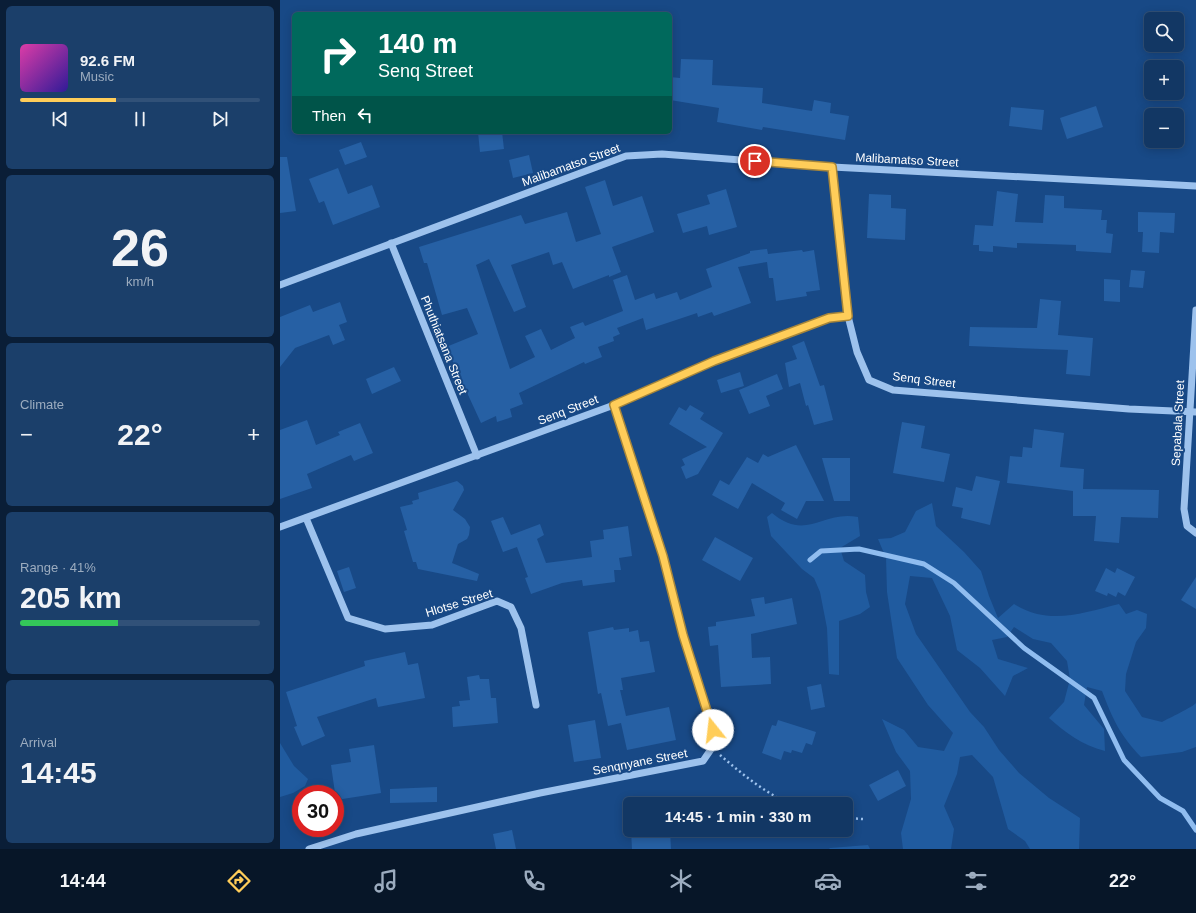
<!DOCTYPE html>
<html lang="en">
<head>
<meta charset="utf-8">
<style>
	body { margin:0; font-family:Helvetica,sans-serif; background:#1b3f6a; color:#f1f3f6; height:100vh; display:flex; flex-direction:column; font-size:15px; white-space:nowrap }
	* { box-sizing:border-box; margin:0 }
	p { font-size:13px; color:#9cacbf }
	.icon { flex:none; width:22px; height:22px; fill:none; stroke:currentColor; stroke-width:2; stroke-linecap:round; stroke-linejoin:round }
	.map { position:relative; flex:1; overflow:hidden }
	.details { display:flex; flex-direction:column; gap:6px; padding:6px; background:#0a1e37; width:280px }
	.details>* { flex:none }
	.guide { position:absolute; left:12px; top:12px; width:380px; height:122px; border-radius:6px; box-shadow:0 2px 10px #0003,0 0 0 1px #315178; background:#00695c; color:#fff; overflow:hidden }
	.fabs { position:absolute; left:864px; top:12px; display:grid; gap:8px }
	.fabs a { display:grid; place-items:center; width:40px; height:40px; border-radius:6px; background:#123764; box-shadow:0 2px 10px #0003,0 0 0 1px #315178; font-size:20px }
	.speed { position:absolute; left:12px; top:785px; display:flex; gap:8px; font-size:20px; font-weight:700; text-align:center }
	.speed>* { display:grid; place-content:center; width:52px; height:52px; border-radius:50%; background:#123764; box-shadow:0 2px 10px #0003,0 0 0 1px #315178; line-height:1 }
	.speed .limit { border:6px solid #d22; background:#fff; color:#111 }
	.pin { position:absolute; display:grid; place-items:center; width:34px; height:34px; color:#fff; margin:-17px; border:2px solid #fff; border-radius:50%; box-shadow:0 1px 4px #0007 }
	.me { position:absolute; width:44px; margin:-22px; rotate:344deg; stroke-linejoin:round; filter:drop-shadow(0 0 3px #0008) }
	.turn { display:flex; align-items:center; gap:14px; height:84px; padding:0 20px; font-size:18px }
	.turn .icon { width:52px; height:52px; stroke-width:2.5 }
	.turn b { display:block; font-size:28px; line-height:34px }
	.then { display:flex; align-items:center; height:38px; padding:0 20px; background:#0003; gap:8px; font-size:15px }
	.big { font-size:30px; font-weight:700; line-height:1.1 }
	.details .widget { flex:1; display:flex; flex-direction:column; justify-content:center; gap:6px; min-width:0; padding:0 14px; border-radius:6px; background:#1b3f6a }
	.details .dial { align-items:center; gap:0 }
	.dial b { font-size:52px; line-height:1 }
	.song { display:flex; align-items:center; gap:12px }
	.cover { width:48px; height:48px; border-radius:6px; background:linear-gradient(135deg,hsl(320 70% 55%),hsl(250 70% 35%)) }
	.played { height:4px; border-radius:2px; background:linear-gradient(90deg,#ffcd59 40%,#315178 40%) }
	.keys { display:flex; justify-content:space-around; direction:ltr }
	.heat { display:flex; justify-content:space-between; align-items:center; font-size:22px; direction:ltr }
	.charge { height:6px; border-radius:3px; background:linear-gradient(90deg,#34c759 41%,#315178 0) }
	.trip { position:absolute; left:343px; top:797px; width:230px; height:40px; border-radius:6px; background:#123764; box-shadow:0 2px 10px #0003,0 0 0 1px #315178; font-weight:700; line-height:40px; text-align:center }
	.tabs { display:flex; height:64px; justify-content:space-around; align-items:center; background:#071628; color:#9cacbf }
	.tabs .icon { width:28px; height:28px }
	.tabs .on { color:#ffcd59 }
	.tabs b { font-size:18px; color:#f1f3f6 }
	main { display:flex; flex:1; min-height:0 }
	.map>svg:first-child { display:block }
</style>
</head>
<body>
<main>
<section class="details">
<div class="widget">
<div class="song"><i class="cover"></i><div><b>92.6 FM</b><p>Music</p></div></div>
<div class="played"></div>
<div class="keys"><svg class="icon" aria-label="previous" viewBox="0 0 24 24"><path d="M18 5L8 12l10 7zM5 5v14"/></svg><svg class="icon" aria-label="pause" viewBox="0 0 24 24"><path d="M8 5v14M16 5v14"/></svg><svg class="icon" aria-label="next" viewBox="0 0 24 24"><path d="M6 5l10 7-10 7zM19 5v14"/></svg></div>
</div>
<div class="widget dial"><b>26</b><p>km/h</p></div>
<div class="widget"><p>Climate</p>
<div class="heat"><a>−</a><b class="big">22°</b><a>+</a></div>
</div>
<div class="widget"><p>Range · 41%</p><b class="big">205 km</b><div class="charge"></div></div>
<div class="widget"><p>Arrival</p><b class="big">14:45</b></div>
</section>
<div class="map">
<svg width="916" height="849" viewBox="0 0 916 849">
	<rect width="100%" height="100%" fill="#184986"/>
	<g fill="#205b9f">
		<path d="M 652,503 L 656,526 L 684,552 L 701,571 L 709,596 L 718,618 L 734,604 C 769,626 802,613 839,604 L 846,614 L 857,610 L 867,614 L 866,628 L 856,642 L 846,674 L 845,691 L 862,717 L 882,722 C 889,718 913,707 916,703 L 916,747 L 902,752 L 861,757 C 840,735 833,720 822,691 L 807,687 L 804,705 L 824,729 L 825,751 C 802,745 786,733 769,718 L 784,702 L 790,679 L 787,661 L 771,643 L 753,639 L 734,627 L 727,637 L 712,640 L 718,659 L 748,668 L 733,676 L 725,696 L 700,668 L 677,650 L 670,616 L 652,578 L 630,576 L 625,604 L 636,634 L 690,712 L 704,727 L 719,750 L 739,773 L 769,798 L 800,818 L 799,849 L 750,849 L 745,841 L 728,829 L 713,777 L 692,755 L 680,757 L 677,774 L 664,806 L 674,829 L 671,849 L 623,849 L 621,833 L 631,799 L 630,771 L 616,752 L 602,719 L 624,730 L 638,747 L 664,751 L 673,733 L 648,705 L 617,658 L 607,592 L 606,558 L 598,539 L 611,538 L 625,532 L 636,511 Z"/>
		<path d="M 492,513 C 527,542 542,510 578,517 L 580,536 L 560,548 L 564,561 L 585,575 L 586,592 L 590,607 L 580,614 L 559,621 L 559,675 L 549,674 L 547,628 L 540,592 L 534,578 L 522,569 L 491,536 L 487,517 Z"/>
		<polygon points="0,743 14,766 28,779 25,786 13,793 0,797"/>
		<polygon points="588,845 590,849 549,849 550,848"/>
	</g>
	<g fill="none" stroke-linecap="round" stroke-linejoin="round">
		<polyline stroke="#90bdf0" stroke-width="5" points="530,560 541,551 579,549 644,564 674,583 744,648 814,698 844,760 880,798 903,811 916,830"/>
	</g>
	<g fill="#2660a4">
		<polygon points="401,59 433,60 432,85 483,88 482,103 532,111 534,100 551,103 550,113 569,116 565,140 483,127 482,130 437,122 439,108 390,100 390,77 400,78"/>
		<polygon points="816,106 823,127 787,139 780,118"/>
		<polygon points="731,107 764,110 762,130 729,126"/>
		<polygon points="198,132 222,132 224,149 200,152"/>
		<polygon points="81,142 87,157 65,165 59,150"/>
		<polygon points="249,155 253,173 233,178 229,160"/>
		<polygon points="0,157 7,157 16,211 0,213"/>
		<polygon points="58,168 68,194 92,185 100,207 53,225 44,201 39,203 29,179"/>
		<polygon points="325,180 333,206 362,196 374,232 332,247 341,272 329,277 329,275 293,289 282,262 273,265 269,252 231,265 246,307 234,312 209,259 196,265 230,369 255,357 245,336 261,329 271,350 295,338 290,327 303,322 305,326 343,311 333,280 347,275 355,300 374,293 376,299 397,292 400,300 432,287 426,269 470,253 470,251 487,249 488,254 522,250 523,252 534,250 540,290 526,292 527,296 496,301 493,278 489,278 487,262 458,267 471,303 434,316 432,312 418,317 417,313 366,330 363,318 337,328 340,334 333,337 334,341 318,347 322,357 305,364 304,362 239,393 243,404 230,409 232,417 217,422 216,416 201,423 166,347 198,334 187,308 162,315 147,263 144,263 139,247 241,215 245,224 287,212 296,242 321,234 305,187"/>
		<polygon points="446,189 457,227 429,235 427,226 403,233 397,214 430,204 427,195"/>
		<polygon points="717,191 738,194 735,222 763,223 765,195 784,196 784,208 822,210 821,220 827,220 826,233 833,234 831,253 796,251 796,245 737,243 737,248 713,246 713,252 699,251 699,245 693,245 695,225 713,226"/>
		<polygon points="589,194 611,195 611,208 626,209 625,240 587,238"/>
		<polygon points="858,212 895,213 894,233 880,232 879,253 862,252 863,232 858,232"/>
		<polygon points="851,270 865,271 863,288 849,287"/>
		<polygon points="824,279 840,280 840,302 824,301"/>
		<polygon points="760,299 781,301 778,335 813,338 810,376 786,374 788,350 689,346 690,327 757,328"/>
		<polygon points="60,302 67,322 59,325 65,340 53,345 49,335 15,348 0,367 0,317 30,305 33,312"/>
		<polygon points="524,341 540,386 544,385 553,420 534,425 528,405 526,406 520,383 509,387 505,363 517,359 512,346"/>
		<polygon points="114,367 121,381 92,394 86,379"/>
		<polygon points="460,372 464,386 441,393 437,380"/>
		<polygon points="497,374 503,389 486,396 490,406 469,414 459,390"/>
		<polygon points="410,405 424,413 420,419 443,433 418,474 406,479 401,467 405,465 402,459 427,447 389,424 399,407 406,411"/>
		<polygon points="27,420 36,445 60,435 58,432 80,423 93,453 74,461 71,455 27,474 32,488 0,499 0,430"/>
		<polygon points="622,422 645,426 641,448 670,454 664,482 613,473"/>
		<polygon points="754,429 784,433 780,467 804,469 803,489 879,490 878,518 841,517 839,543 814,541 816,516 793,516 793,491 727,483 730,456 742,457 743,447 752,448"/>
		<polygon points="516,445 544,501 526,501 517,519 501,510 505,503 472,483 458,509 432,495 440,480 449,485 467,457 478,463 483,454 488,457"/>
		<polygon points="542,458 570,458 570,501 554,501"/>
		<polygon points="696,476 720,481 710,525 681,518 683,508 672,506 676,487 692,491"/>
		<polygon points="177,481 183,486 184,490 173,510 185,519 190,527 189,535 187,539 178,544 172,563 199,574 197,581 138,569 136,562 133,562 124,531 127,530 120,507 133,504 132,501 139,499 138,493"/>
		<polygon points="223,517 231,535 260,524 264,535 257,539 266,563 312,557 310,541 324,539 323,530 348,526 352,556 339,558 341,570 334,570 335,582 303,586 302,580 282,583 251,594 245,578 248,577 237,547 223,552 211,521"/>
		<polygon points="435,537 473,558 460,581 422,560"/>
		<polygon points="69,567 76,588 64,592 57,571"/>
		<polygon points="826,568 835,573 837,568 855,577 845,596 838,592 836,597 828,593 827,596 815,591"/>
		<polygon points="916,577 916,609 901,600"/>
		<polygon points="484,597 485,604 512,598 517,624 471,634 472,658 490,657 491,684 441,687 438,645 430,646 428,627 436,626 436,622 475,616 471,599"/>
		<polygon points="333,627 334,630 349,628 349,632 358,630 360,642 369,641 375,672 341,678 343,690 340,690 346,716 389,707 396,740 347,750 341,723 328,726 321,693 318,694 308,632"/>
		<polygon points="125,652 128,665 138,663 145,698 98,707 96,698 37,717 45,736 22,746 14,727 17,726 6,692 85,666 84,661"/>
		<polygon points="199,675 200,679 209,679 211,698 216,698 218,723 173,727 172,707 180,706 179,701 190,700 187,677"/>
		<polygon points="541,684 545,707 531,710 527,687"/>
		<polygon points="315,720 321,758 294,762 288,725"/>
		<polygon points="498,720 536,732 532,745 526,743 522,753 512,750 511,753 504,751 501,760 482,753 492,725 496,726"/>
		<polygon points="94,745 101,793 56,800 51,765 71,762 69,749"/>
		<polygon points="618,770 626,786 598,801 589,785"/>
		<polygon points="157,787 157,802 110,803 110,789"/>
		<polygon points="232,830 236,849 216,849 213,834"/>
		<polygon points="351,830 390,830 391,849 352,849"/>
	</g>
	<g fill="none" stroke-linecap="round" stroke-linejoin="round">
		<g stroke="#9dc2ed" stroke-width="2.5" stroke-dasharray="2 3" stroke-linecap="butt">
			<path d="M 440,755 C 462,774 484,792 510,804"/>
			<polyline points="566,818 583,819"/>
		</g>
		<g stroke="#9dc2ed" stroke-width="7">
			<polyline points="552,167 568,316"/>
			<polyline points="111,243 197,456"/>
			<polyline points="0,285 346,156 382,154 552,167 916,186"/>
			<polyline points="916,310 904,509 907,526 916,533"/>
			<polyline points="26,518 68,618 105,629 152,625 217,601 231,607 241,628 256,705"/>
			<polyline points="0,527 334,405 434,361 549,318 568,316 577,352 589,380 613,390 849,409 916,412"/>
			<polyline points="29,849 76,834 260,793 423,761 436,742 403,635 383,556 334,405"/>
		</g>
	</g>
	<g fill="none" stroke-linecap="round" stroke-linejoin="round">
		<g stroke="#a6853a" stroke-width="10">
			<polyline id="route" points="433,730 403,635 383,556 334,405 434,361 549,318 568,316 552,167 475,161"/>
		</g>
		<use href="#route" stroke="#ffcd59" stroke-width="7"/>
	</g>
	<g text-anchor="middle" stroke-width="4" stroke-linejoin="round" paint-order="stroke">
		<g font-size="12" fill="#fff" stroke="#184986">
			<text transform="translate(627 160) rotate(3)" y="4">Malibamatso Street</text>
			<text transform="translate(291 165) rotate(-20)" y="4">Malibamatso Street</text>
			<text transform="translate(164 345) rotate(68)" y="4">Phuthiatsana Street</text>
			<text transform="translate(644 380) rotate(7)" y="4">Senq Street</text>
			<text transform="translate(288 410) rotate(-21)" y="4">Senq Street</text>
			<text transform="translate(898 423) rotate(-87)" y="4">Sepabala Street</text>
			<text transform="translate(179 603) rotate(-17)" y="4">Hlotse Street</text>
			<text transform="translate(360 762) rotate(-11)" y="4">Senqnyane Street</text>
		</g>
	</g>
</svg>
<div class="fabs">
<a><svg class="icon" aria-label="search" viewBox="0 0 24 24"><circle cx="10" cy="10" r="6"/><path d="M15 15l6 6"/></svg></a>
<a>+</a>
<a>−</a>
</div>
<div class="speed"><div class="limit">30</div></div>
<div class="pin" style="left:475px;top:161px;background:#d93025"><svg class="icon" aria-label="arrive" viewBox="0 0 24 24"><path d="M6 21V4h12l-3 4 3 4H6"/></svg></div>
<svg class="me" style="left:433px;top:730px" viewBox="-20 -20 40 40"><circle r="19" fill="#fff"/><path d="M0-13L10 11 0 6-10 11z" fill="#ffcd59"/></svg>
<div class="trip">14:45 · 1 min · 330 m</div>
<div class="guide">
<div class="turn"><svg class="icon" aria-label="right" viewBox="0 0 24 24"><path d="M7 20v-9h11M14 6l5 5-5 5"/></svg><div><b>140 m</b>Senq Street</div></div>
<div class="then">Then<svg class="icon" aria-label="left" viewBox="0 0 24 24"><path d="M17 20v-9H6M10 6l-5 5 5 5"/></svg></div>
</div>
</div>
</main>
<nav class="tabs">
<b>14:44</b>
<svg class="icon on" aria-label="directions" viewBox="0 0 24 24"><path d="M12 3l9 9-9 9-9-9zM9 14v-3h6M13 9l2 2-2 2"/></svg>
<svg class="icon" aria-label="music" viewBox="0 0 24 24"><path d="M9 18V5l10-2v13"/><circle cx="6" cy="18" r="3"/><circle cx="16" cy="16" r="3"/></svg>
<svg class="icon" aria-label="phone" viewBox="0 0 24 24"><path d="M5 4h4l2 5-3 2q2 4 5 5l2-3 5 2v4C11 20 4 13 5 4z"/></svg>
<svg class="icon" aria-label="climate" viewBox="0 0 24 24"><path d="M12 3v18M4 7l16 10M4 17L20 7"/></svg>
<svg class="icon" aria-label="car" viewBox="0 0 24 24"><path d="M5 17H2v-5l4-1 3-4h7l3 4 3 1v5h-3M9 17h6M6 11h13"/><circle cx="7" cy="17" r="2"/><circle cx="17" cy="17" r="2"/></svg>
<svg class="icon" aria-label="filters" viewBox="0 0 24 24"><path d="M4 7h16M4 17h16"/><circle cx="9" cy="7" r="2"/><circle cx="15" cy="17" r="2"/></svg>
<b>22°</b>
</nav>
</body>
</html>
